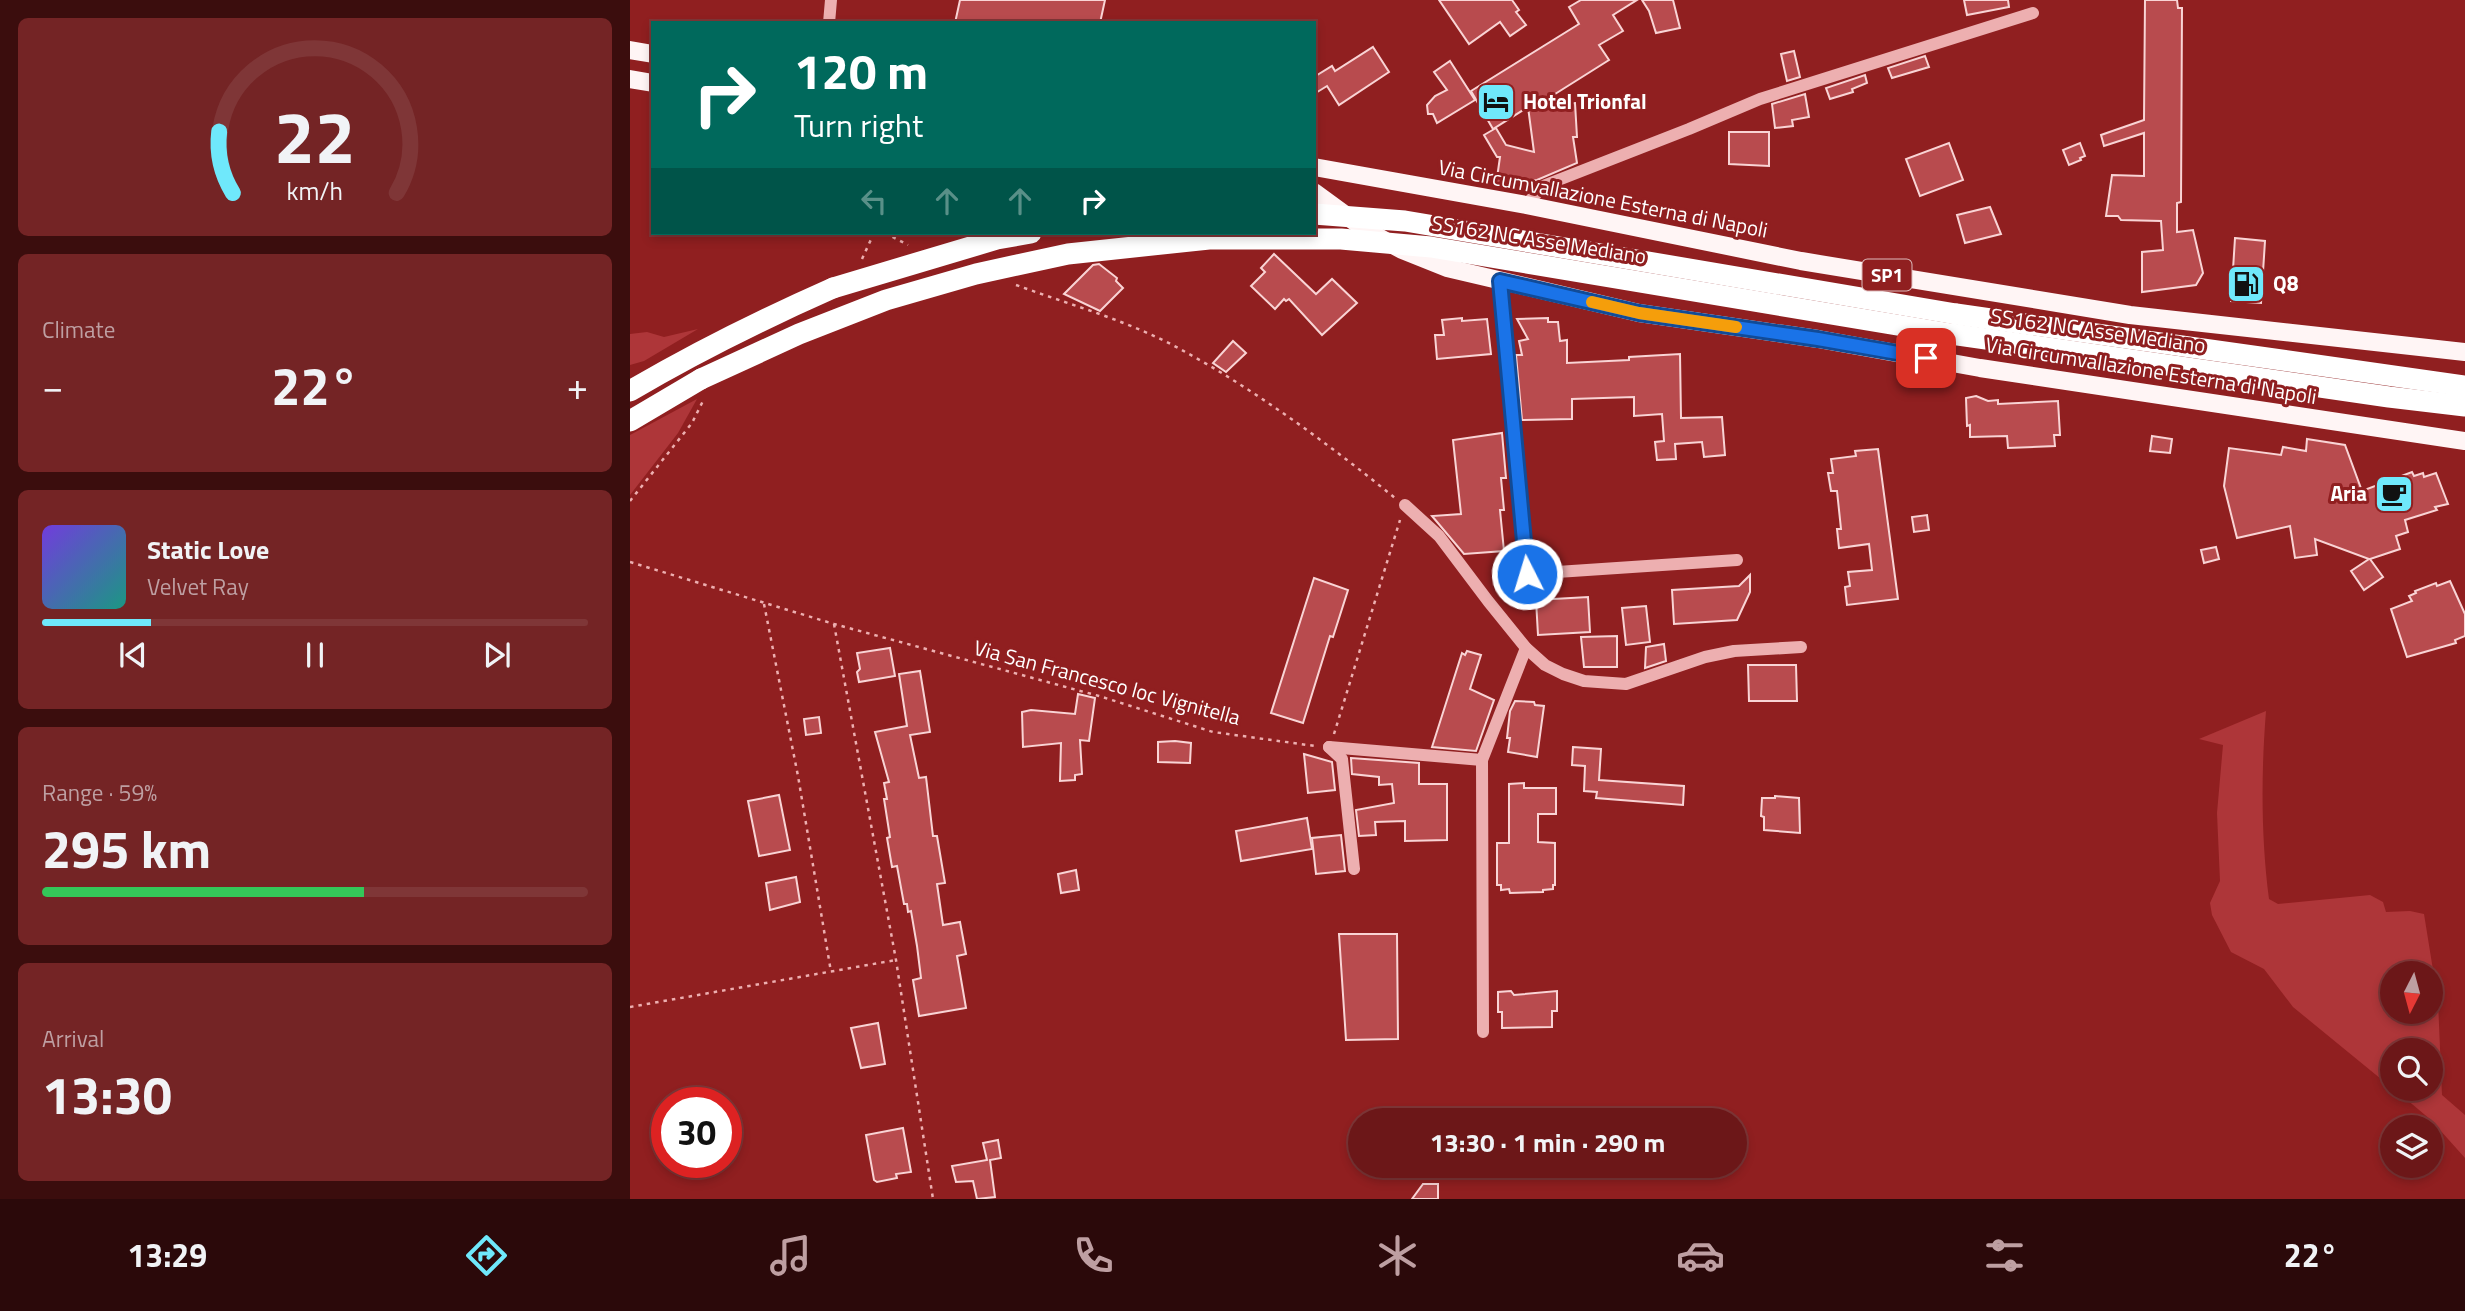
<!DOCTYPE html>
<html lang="en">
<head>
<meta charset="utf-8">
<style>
	body { margin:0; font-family:"Titillium Web",sans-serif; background:#742425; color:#f1f3f6; height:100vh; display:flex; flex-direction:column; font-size:26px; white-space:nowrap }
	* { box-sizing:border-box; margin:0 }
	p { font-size:23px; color:#be9fa2 }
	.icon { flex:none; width:38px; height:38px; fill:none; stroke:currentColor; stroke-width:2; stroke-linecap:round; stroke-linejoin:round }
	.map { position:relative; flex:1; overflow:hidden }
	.sheet { display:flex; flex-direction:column; gap:18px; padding:18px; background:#3b0d0d; width:630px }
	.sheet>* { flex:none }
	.top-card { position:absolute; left:21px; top:21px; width:665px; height:214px; border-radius:0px; box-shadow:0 4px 10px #0003,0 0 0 2px #7f3637; background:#00695c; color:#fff; overflow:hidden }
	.needle { width:46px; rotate:186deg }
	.buttons { position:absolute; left:1750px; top:961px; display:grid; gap:14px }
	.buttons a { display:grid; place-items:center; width:63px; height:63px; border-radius:50%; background:#6c1718; box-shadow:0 4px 10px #0003,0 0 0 2px #7f3637; font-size:35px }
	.speed { position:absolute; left:21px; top:1087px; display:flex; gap:14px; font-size:35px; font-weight:700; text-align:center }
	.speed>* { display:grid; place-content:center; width:91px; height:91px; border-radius:50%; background:#6c1718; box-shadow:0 4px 10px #0003,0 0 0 2px #7f3637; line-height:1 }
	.speed .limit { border:10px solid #d22; background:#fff; color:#111 }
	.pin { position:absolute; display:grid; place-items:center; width:60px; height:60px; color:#fff; margin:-30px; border-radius:14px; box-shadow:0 4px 10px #0006 }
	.me { position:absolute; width:77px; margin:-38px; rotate:355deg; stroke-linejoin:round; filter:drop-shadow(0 0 5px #0008) }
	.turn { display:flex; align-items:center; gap:24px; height:147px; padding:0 28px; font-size:32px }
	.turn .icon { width:91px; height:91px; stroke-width:2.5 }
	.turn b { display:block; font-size:49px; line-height:60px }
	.lanes { display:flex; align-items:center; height:66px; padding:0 28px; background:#0003; justify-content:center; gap:35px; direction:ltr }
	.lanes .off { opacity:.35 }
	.big { font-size:52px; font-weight:700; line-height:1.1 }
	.sheet .card { flex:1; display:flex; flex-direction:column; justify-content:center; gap:10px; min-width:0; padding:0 24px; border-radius:10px; background:#742425 }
	.sheet .dial { align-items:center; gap:0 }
	.dial svg { height:182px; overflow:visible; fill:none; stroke:#7f3637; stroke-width:7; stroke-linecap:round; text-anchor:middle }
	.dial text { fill:#f1f3f6; stroke:none }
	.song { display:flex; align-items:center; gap:21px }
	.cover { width:84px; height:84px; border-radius:10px; background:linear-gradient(135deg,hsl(260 70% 55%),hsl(170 70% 35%)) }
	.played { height:7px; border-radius:4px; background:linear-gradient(90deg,#6fe8fb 20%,#7f3637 20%) }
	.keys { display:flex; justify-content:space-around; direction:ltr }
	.heat { display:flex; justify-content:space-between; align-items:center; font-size:38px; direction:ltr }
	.charge { height:10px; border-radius:5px; background:linear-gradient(90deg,#34c759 59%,#7f3637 0) }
	.trip { position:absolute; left:718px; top:1108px; width:399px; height:70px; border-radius:35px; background:#6c1718; box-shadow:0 4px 10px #0003,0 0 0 2px #7f3637; font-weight:700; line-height:70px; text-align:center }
	.dock { display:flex; height:112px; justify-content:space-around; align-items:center; background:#2b090a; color:#be9fa2 }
	.dock .icon { width:49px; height:49px }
	.dock .active { color:#6fe8fb }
	.dock b { font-size:32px; color:#f1f3f6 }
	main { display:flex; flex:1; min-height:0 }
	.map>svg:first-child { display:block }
</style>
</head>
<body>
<main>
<section class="sheet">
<div class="card dial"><svg viewBox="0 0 100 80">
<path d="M14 69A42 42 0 1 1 86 69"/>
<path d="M14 69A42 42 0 0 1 8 42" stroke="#6fe8fb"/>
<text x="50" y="56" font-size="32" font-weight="700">22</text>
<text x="50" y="72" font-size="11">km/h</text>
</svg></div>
<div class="card"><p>Climate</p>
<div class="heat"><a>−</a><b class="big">22°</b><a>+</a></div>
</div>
<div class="card">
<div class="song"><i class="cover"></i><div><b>Static Love</b><p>Velvet Ray</p></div></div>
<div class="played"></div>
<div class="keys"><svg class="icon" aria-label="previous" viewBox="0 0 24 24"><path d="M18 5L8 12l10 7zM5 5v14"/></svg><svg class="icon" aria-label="pause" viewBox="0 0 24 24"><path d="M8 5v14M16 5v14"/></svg><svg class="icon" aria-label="next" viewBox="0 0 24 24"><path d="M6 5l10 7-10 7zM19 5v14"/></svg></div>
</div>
<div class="card"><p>Range · 59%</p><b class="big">295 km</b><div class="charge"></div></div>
<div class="card"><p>Arrival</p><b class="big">13:30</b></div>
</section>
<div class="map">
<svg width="1835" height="1199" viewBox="0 0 1835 1199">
	<rect width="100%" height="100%" fill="#901f20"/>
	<g fill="#ae3639" fill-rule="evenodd">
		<polygon points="68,329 14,361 0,365 0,334 17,332 34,337"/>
		<polygon points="67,399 48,433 0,495 0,435"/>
		<path d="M 1636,711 C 1631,773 1631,838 1639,899 L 1648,904 L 1740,895 L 1753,902 L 1756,912 L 1780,911 L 1794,914 L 1808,1001 L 1812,1095 L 1835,1115 L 1835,1158 L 1801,1120 L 1763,1088 L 1801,1088 L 1801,1050 L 1762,1050 L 1762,1088 L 1663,1007 L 1634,969 L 1601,952 L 1582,915 L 1580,903 L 1590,881 L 1587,813 L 1593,745 L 1569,739 ZM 1762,973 L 1801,973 L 1801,1012 L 1762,1012 Z"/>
	</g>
	<g fill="#b84b4e" stroke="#f9d4d5" stroke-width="2">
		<polygon points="330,0 475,0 470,23 325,23"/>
		<polygon points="809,0 882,0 889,10 886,12 896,25 880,36 870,22 839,44"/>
		<polygon points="951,0 1007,0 983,15 993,31 969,45 979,60 906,106 945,103 947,137 943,137 947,163 907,180 897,181 896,190 866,185 870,157 867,157 854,135 866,128 876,145 904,152 898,107 863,129 841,91 949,24 939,7"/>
		<polygon points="1012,0 1043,0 1050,28 1026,33 1019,11"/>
		<polygon points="1334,0 1378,0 1379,7 1337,15"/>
		<polygon points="1515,0 1547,0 1548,8 1552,8 1551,202 1547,203 1547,232 1563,230 1573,273 1566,285 1512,292 1512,252 1533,250 1531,221 1491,220 1488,216 1476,216 1482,175 1514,176 1514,133 1474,146 1471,135 1514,120"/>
		<polygon points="743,47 759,72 709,105 697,86 684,94 684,77 702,66 705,71"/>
		<polygon points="1164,51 1170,77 1157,81 1151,54"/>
		<polygon points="1295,56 1299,67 1262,78 1258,68"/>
		<polygon points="820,61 845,100 807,123 803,114 798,114 797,105 805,96 817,90 804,72"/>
		<polygon points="1235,75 1237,83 1222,89 1223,92 1200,99 1196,88"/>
		<polygon points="1175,94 1179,117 1162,120 1163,126 1145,128 1142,104"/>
		<polygon points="1099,132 1139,132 1139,166 1099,164"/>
		<polygon points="1319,143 1333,180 1290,196 1276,159"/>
		<polygon points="1450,143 1455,156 1450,158 1451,160 1439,165 1433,150"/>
		<polygon points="1360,207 1371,234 1335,243 1327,215"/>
		<polygon points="1605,238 1635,241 1631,303 1601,301"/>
		<polygon points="644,254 686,294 702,279 727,303 692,335 659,299 656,301 654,299 645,309 621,286 635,272 631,268"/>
		<polygon points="469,264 487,278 486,281 493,288 470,311 434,294 463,265"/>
		<polygon points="832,318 832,321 857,319 861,354 807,359 805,335 814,335 812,320"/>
		<polygon points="918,318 918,322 928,322 930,341 937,340 937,363 999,360 999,357 1050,354 1051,418 1092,417 1095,455 1074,457 1072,442 1045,444 1046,459 1027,460 1025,442 1034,441 1032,414 1004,416 1004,397 942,399 942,419 892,420 886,355 892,355 889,341 898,339 887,319"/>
		<polygon points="603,341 616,353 596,372 583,363"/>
		<polygon points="1346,396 1358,401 1368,400 1368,404 1428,401 1430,435 1424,435 1425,446 1378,448 1377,436 1340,437 1340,425 1337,426 1336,398"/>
		<polygon points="872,433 876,478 871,478 874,510 870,510 874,551 834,554 802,516 831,514 823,440"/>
		<polygon points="1522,436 1542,439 1540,453 1520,451"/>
		<polygon points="1677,439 1715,445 1732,491 1782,472 1784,476 1793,473 1794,477 1806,473 1818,504 1805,507 1807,510 1775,520 1778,532 1766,536 1770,549 1740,559 1753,577 1734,590 1721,571 1739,559 1685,539 1687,555 1665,558 1660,526 1607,538 1594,486 1599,448 1651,455 1653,447 1676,451"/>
		<polygon points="1248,449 1268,599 1217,605 1215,587 1220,586 1218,572 1242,570 1239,544 1209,548 1207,529 1211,529 1207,491 1201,491 1198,473 1203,473 1201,459 1226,456 1225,451"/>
		<polygon points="1297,515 1299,530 1284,532 1282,517"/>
		<polygon points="1586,547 1589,559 1574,563 1571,550"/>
		<polygon points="1120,575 1120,592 1107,620 1044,624 1042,590 1109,586"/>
		<polygon points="684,578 718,590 703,637 700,636 673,723 641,713"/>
		<polygon points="1820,581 1835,614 1835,636 1825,640 1826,643 1777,657 1761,609 1782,601 1779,596 1786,593 1785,591 1806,583 1807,586"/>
		<polygon points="958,597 960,632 908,635 906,600"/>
		<polygon points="1016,606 1020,642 996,645 992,608"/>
		<polygon points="987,636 987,667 954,667 951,637"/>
		<polygon points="1034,644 1036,661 1015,668 1016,647"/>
		<polygon points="260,648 265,676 229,682 227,672 230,669 227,653"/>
		<polygon points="837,651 851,655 840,689 864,700 846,751 802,747 832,653 835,655"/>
		<polygon points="1118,665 1166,665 1167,701 1119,701"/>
		<polygon points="290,671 300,732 280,735 289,778 296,777 303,836 307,836 315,883 307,884 313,925 330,922 336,954 327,956 336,1008 289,1016 283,980 291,978 287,946 281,911 278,912 277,904 274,904 267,866 262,867 257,838 260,837 254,799 257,799 254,783 259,782 245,732 277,726 269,674"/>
		<polygon points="448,694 465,698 459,741 450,740 452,774 445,775 445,780 430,781 431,743 393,747 392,712 401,710 445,714"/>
		<polygon points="885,701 904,702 905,705 914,706 907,757 878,752 880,738 877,738 880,711"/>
		<polygon points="189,717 191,733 176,735 174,719"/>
		<polygon points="545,741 561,743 560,763 528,762 528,742"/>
		<polygon points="943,747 971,749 969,780 1054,786 1053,805 966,798 967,792 954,791 955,766 942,765"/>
		<polygon points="674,754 702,762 705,790 678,793"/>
		<polygon points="721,758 789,763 789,784 817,784 817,840 775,841 775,821 745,822 746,835 729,836 726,810 764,803 762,784 749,785 749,777 722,774"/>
		<polygon points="894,783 894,788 926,788 926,814 908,814 908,842 925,843 925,885 923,885 923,889 913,890 913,892 880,893 879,889 871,890 871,885 867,885 867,843 879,843 879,784"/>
		<polygon points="149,795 160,850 129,856 118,801"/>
		<polygon points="1145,796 1169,798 1170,833 1134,830 1134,817 1131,816 1132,798 1145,798"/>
		<polygon points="677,818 682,849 611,861 606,831"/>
		<polygon points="711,835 715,871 686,874 682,838"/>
		<polygon points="446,870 449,890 431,893 428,874"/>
		<polygon points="166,877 170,902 140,910 136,883"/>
		<polygon points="709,934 767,934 768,1039 716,1040"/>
		<polygon points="881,991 884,995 927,991 927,1011 922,1011 922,1027 872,1028 872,1012 868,1012 868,992"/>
		<polygon points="248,1023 255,1064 231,1068 221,1028"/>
		<polygon points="273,1128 281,1172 266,1174 267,1178 247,1182 244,1180 236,1135"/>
		<polygon points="368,1140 371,1158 360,1160 365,1197 347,1199 343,1181 326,1182 322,1166 357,1160 353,1143"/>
		<polygon points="793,1184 808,1184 808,1199 782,1199"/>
	</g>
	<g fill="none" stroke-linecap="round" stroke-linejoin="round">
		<g stroke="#edafb0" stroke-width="2.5" stroke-dasharray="3.5 5" stroke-linecap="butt">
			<polyline points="255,233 278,245"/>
			<polyline points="232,259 244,233"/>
			<path d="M 386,285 C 441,305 499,321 550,349 C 624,389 700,445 765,498"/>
			<polyline points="0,501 62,423 74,399"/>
			<polyline points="0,562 204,624 469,696 583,732 685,746"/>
			<polyline points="134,604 168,776 201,972"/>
			<polyline points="204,624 266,960 303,1199"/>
			<polyline points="704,734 770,520"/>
			<polyline points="0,1007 266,960"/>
		</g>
		<g stroke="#edafb0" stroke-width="12">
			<polyline points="199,23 201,0"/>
			<polyline points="896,205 913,186 1059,129 1130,99 1403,13"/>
			<polyline points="870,281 897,574 1107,560"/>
			<polyline points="775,505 809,536 858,601 896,648 915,665 933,674 954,681 996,684 1075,657 1104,651 1171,647"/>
			<polyline points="699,747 852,760 896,648"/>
			<polyline points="699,747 712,759 724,869"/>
			<polyline points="852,760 853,1032"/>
		</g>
		<g stroke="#fff5f5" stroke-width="18">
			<polyline points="0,50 23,54"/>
			<polyline points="0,79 23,83"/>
			<polyline points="684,167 896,205 1171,261 1500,315 1835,352"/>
			<polyline points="684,192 736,230 772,250 817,268 1009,313 1188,339 1350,368 1835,441"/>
		</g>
		<g stroke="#fff" stroke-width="21">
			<polyline points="1326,314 1835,386"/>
			<polyline points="1321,334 1759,397 1835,406"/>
			<path d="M 0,391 C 66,352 133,319 203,288"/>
			<polyline points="0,421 71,379"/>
		</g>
		<g stroke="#fff" stroke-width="21">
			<polyline points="684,214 775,221 1326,314"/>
			<polyline points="203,288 367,239 401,233"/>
			<polyline points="71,379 169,334 256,300 346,274 438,254 579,239 711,239 801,247 1321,334"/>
		</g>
	</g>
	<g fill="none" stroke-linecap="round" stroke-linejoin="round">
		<g stroke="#114b97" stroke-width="18">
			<polyline id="route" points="897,574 870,281 1009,313 1188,339 1296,358"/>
		</g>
		<use href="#route" stroke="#1a73e8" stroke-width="12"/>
		<polyline stroke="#f59e0b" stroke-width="12" points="962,302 1009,313 1106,327"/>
	</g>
	<defs>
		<g id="hotel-square" transform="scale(2.0125)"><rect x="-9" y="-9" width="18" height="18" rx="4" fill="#6fe8fb" stroke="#901f20"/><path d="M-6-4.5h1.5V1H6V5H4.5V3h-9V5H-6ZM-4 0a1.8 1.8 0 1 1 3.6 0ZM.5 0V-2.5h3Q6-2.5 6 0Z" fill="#111"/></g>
		<g id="fuel-square" transform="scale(2.0125)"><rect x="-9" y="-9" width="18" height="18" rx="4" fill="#6fe8fb" stroke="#901f20"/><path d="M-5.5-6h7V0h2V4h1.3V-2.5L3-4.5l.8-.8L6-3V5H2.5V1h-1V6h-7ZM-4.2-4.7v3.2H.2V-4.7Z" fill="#111"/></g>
		<g id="cafe-square" transform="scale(2.0125)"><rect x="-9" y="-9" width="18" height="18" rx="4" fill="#6fe8fb" stroke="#901f20"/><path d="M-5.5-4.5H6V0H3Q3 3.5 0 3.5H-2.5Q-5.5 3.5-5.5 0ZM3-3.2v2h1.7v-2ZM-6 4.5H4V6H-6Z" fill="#111"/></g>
	</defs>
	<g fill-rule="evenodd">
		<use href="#hotel-square" x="866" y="102"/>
		<use href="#fuel-square" x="1616" y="284"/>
		<use href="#cafe-square" x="1764" y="494"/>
	</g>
	<g text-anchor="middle" stroke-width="6" stroke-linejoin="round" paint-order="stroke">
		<rect fill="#901f20" stroke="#debcbc" stroke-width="2" x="1232.5" y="259.5" width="49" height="31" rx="5"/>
		<g font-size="19" font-weight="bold" fill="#fff">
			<text x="1257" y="282">SP1</text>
		</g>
		<g font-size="21" font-weight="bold" fill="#fff" stroke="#901f20" text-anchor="start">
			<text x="893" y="109">Hotel Trionfal</text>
			<text x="1643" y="291">Q8</text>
			<text x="1737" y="501" text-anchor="end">Aria</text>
		</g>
		<g font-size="21" fill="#fff" stroke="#901f20">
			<text transform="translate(973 199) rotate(11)" y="7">Via Circumvallazione Esterna di Napoli</text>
			<text transform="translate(909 240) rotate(9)" y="7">SS162 NC Asse Mediano</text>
			<text transform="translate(1468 331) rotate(8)" y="7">SS162 NC Asse Mediano</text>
			<text transform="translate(1521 371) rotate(9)" y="7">Via Circumvallazione Esterna di Napoli</text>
			<text transform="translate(477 683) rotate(15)" y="7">Via San Francesco loc Vignitella</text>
		</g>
	</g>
</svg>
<div class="buttons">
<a><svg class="needle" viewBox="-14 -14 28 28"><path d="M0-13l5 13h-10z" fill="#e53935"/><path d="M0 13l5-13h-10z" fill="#be9fa2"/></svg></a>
<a><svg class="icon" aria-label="search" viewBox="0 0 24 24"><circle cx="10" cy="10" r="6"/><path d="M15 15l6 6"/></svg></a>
<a><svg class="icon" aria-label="layers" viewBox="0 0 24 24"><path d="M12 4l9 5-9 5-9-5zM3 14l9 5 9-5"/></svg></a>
</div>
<div class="speed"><div class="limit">30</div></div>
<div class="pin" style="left:1296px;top:358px;background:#d93025"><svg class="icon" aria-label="arrive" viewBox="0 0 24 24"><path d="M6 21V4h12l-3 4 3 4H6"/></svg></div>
<svg class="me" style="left:897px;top:574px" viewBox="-20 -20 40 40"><circle r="17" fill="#1a73e8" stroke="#fff" stroke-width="3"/><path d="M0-11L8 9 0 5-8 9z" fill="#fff"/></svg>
<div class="trip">13:30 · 1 min · 290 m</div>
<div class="top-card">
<div class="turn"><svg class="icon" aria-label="right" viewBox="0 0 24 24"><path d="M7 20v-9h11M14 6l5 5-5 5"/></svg><div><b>120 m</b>Turn right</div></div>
<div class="lanes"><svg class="icon off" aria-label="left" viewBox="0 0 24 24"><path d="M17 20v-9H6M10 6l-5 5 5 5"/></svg><svg class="icon off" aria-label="ahead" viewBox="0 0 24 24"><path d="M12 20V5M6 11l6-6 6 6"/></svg><svg class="icon off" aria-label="ahead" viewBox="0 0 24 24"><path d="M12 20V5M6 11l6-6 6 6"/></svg><svg class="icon" aria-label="right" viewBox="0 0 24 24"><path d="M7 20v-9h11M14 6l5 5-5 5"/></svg></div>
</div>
</div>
</main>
<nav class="dock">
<b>13:29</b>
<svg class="icon active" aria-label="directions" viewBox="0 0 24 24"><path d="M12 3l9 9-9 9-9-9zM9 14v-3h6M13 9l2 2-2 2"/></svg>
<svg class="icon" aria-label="music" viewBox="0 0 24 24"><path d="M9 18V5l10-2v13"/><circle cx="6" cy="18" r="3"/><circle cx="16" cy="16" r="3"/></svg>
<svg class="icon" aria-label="phone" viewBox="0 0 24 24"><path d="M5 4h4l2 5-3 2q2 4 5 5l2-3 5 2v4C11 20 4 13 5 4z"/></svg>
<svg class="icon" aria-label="climate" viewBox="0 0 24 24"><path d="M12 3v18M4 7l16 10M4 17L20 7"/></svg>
<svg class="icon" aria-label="car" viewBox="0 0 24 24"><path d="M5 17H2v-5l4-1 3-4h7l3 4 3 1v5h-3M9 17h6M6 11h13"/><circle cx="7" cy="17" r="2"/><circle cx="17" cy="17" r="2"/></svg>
<svg class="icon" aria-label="filters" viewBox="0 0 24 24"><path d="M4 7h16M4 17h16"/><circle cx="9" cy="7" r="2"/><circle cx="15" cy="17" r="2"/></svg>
<b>22°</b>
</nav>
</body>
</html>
